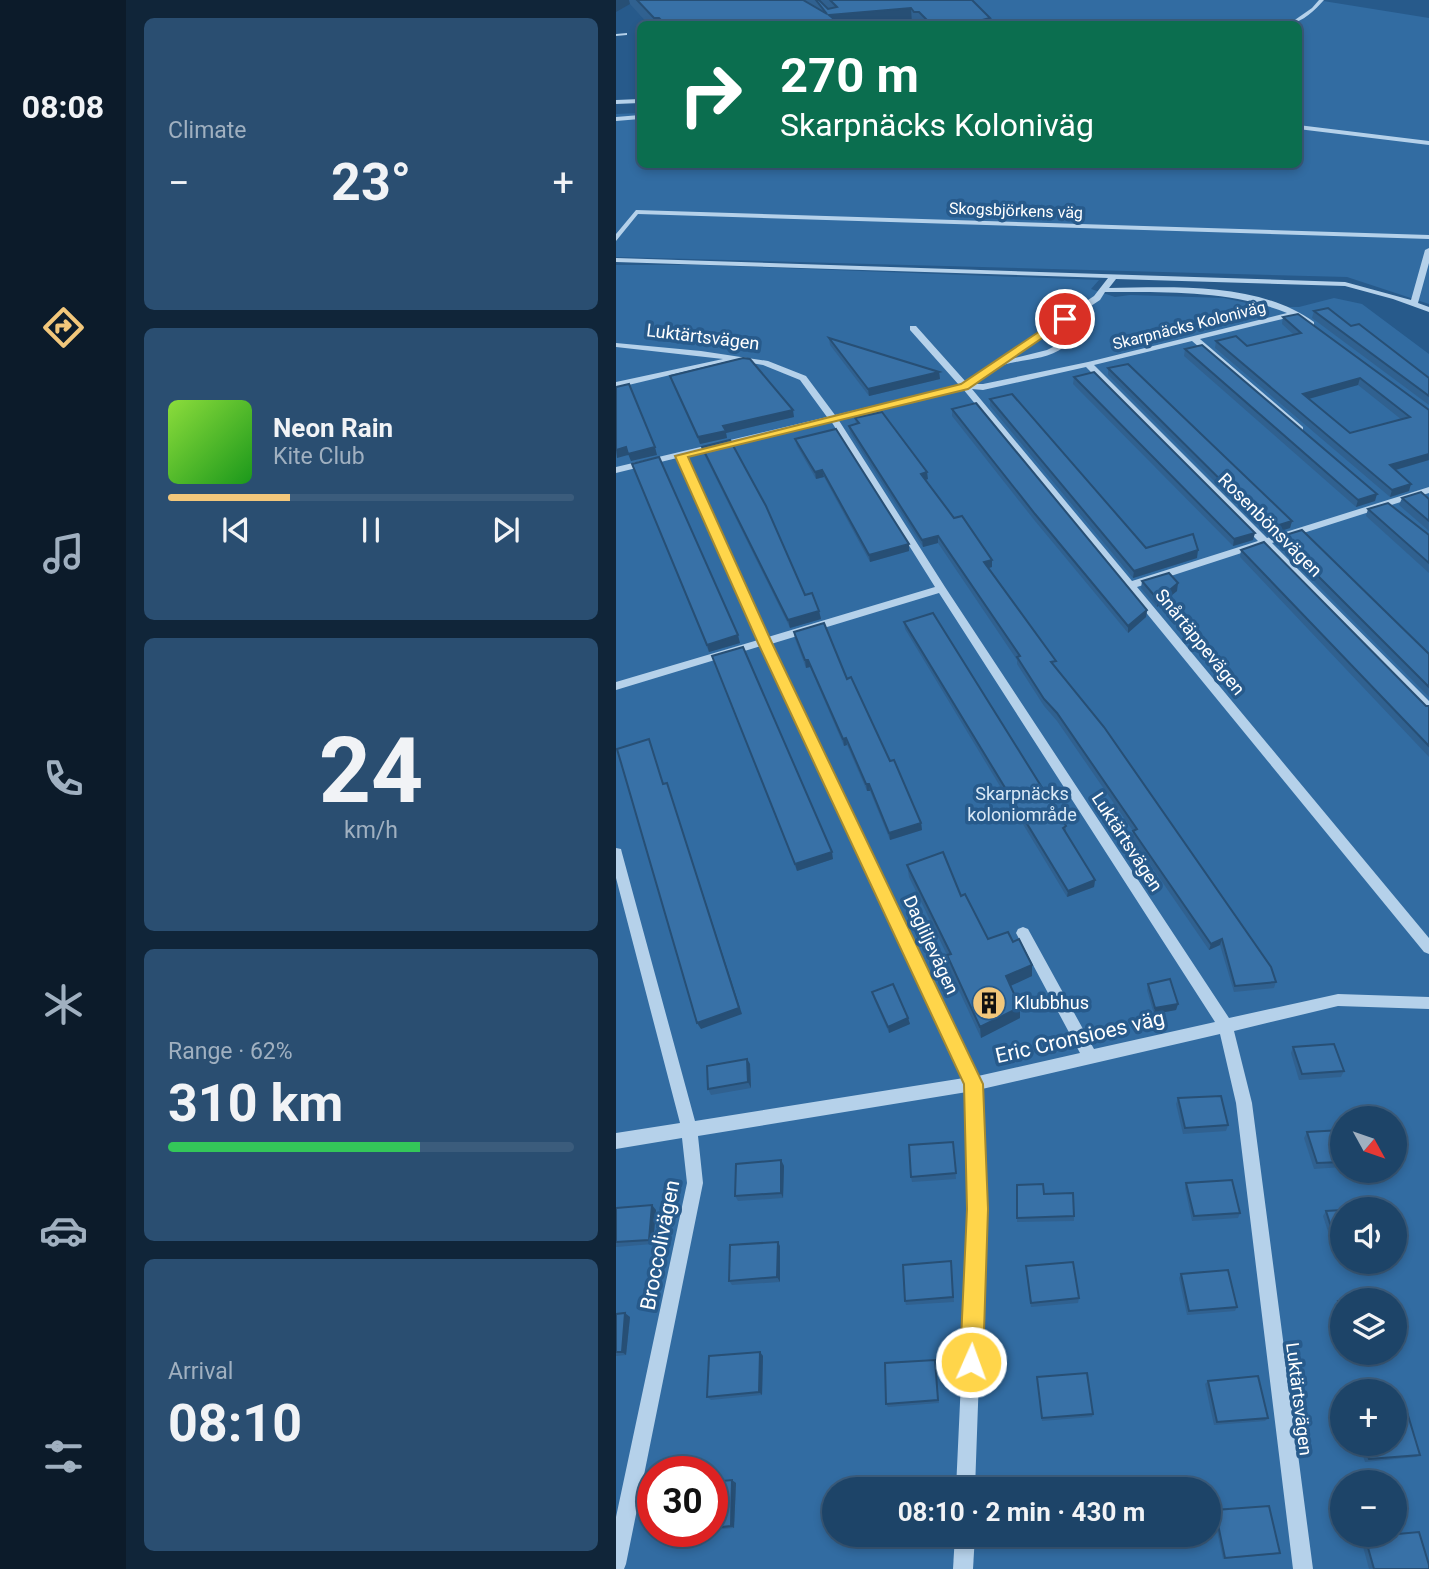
<!DOCTYPE html>
<html lang="en">
<head>
<meta charset="utf-8">
<style>
	body { margin:0; font-family:Roboto,sans-serif; background:#2a4e71; color:#f1f3f6; height:100vh; display:flex; flex-direction:column; font-size:26px; white-space:nowrap }
	* { box-sizing:border-box; margin:0 }
	p { font-size:23px; color:#a0b0c0 }
	.icon { flex:none; width:38px; height:38px; fill:none; stroke:currentColor; stroke-width:2; stroke-linecap:round; stroke-linejoin:round }
	.map { position:relative; flex:1; overflow:hidden }
	.side { display:flex; flex-direction:column; gap:18px; padding:18px; background:#102539; width:490px }
	.side>* { flex:none }
	.hud { position:absolute; left:21px; top:21px; width:665px; height:147px; border-radius:10px; box-shadow:0 4px 10px #0003,0 0 0 2px #3b5c7c; background:#0b6e4f; color:#fff; overflow:hidden }
	.needle { width:46px; rotate:130deg }
	.buttons { position:absolute; left:714px; top:1106px; display:grid; gap:14px }
	.buttons a { display:grid; place-items:center; width:77px; height:77px; border-radius:50%; background:#1d4468; box-shadow:0 4px 10px #0003,0 0 0 2px #3b5c7c; font-size:35px }
	.speed { position:absolute; left:21px; top:1456px; display:flex; gap:14px; font-size:35px; font-weight:700; text-align:center }
	.speed>* { display:grid; place-content:center; width:91px; height:91px; border-radius:50%; background:#1d4468; box-shadow:0 4px 10px #0003,0 0 0 2px #3b5c7c; line-height:1 }
	.speed .limit { border:10px solid #d22; background:#fff; color:#111 }
	.pin { position:absolute; display:grid; place-items:center; width:60px; height:60px; color:#fff; margin:-30px; border:4px solid #fff; border-radius:50%; box-shadow:0 2px 7px #0007 }
	.me { position:absolute; width:77px; margin:-38px; rotate:2deg; stroke-linejoin:round; filter:drop-shadow(0 0 5px #0008) }
	.turn { display:flex; align-items:center; gap:24px; height:147px; padding:0 28px; font-size:32px }
	.turn .icon { width:91px; height:91px; stroke-width:2.5 }
	.turn b { display:block; font-size:49px; line-height:60px }
	.big { font-size:52px; font-weight:700; line-height:1.1 }
	.side .tile { flex:1; display:flex; flex-direction:column; justify-content:center; gap:10px; min-width:0; padding:0 24px; border-radius:10px; background:#2a4e71 }
	.side .dial { align-items:center; gap:0 }
	.dial b { font-size:91px; line-height:1 }
	.song { display:flex; align-items:center; gap:21px }
	.cover { width:84px; height:84px; border-radius:10px; background:linear-gradient(135deg,hsl(90 70% 55%),hsl(120 70% 35%)) }
	.played { height:7px; border-radius:4px; background:linear-gradient(90deg,#f2c77b 30%,#3b5c7c 30%) }
	.keys { display:flex; justify-content:space-around; direction:ltr }
	.heat { display:flex; justify-content:space-between; align-items:center; font-size:38px; direction:ltr }
	.charge { height:10px; border-radius:5px; background:linear-gradient(90deg,#34c759 62%,#3b5c7c 0) }
	.trip { position:absolute; left:206px; top:1477px; width:399px; height:70px; border-radius:35px; background:#1d4468; box-shadow:0 4px 10px #0003,0 0 0 2px #3b5c7c; font-weight:700; line-height:70px; text-align:center }
	main { display:flex; flex:1; min-height:0 }
	.tab-bar { display:flex; flex-direction:column; width:126px; justify-content:space-around; align-items:center; background:#0c1b2a; color:#a0b0c0 }
	.tab-bar .icon { width:49px; height:49px }
	.tab-bar .on { color:#f2c77b }
	.tab-bar b { font-size:32px; color:#f1f3f6 }
	.map>svg:first-child { display:block }
</style>
</head>
<body>
<main>
<nav class="tab-bar">
<b>08:08</b>
<svg class="icon on" aria-label="directions" viewBox="0 0 24 24"><path d="M12 3l9 9-9 9-9-9zM9 14v-3h6M13 9l2 2-2 2"/></svg>
<svg class="icon" aria-label="music" viewBox="0 0 24 24"><path d="M9 18V5l10-2v13"/><circle cx="6" cy="18" r="3"/><circle cx="16" cy="16" r="3"/></svg>
<svg class="icon" aria-label="phone" viewBox="0 0 24 24"><path d="M5 4h4l2 5-3 2q2 4 5 5l2-3 5 2v4C11 20 4 13 5 4z"/></svg>
<svg class="icon" aria-label="climate" viewBox="0 0 24 24"><path d="M12 3v18M4 7l16 10M4 17L20 7"/></svg>
<svg class="icon" aria-label="car" viewBox="0 0 24 24"><path d="M5 17H2v-5l4-1 3-4h7l3 4 3 1v5h-3M9 17h6M6 11h13"/><circle cx="7" cy="17" r="2"/><circle cx="17" cy="17" r="2"/></svg>
<svg class="icon" aria-label="filters" viewBox="0 0 24 24"><path d="M4 7h16M4 17h16"/><circle cx="9" cy="7" r="2"/><circle cx="15" cy="17" r="2"/></svg>
</nav>
<section class="side">
<div class="tile"><p>Climate</p>
<div class="heat"><a>−</a><b class="big">23°</b><a>+</a></div>
</div>
<div class="tile">
<div class="song"><i class="cover"></i><div><b>Neon Rain</b><p>Kite Club</p></div></div>
<div class="played"></div>
<div class="keys"><svg class="icon" aria-label="previous" viewBox="0 0 24 24"><path d="M18 5L8 12l10 7zM5 5v14"/></svg><svg class="icon" aria-label="pause" viewBox="0 0 24 24"><path d="M8 5v14M16 5v14"/></svg><svg class="icon" aria-label="next" viewBox="0 0 24 24"><path d="M6 5l10 7-10 7zM19 5v14"/></svg></div>
</div>
<div class="tile dial"><b>24</b><p>km/h</p></div>
<div class="tile"><p>Range · 62%</p><b class="big">310 km</b><div class="charge"></div></div>
<div class="tile"><p>Arrival</p><b class="big">08:10</b></div>
</section>
<div class="map">
<svg width="813" height="1569" viewBox="0 0 813 1569">
	<rect width="100%" height="100%" fill="#275a8b"/>
	<g fill="#326ca2" fill-rule="evenodd">
		<polygon points="344,0 701,0 813,18 813,304 731,277 0,257 0,114 24,113 24,164 682,164 682,24 368,24"/>
		<path d="M 0,265 L 87,265 L 483,280 L 475,289 L 499,297 L 514,295 L 608,298 L 649,307 L 683,307 L 718,298 L 746,304 L 813,354 L 813,1569 L 0,1569 ZM 726,1118 L 779,1118 L 779,1171 L 726,1171 ZM 726,1209 L 779,1209 L 779,1262 L 726,1262 ZM 726,1300 L 779,1300 L 779,1353 L 726,1353 ZM 726,1391 L 779,1391 L 779,1444 L 726,1444 ZM 37,1472 L 96,1472 L 96,1531 L 37,1531 ZM 726,1482 L 779,1482 L 779,1535 L 726,1535 ZM 219,1489 L 593,1489 L 593,1535 L 219,1535 Z"/>
	</g>
	<g fill="none" stroke-linecap="round" stroke-linejoin="round">
		<g fill="#b5d1ea" fill-rule="evenodd">
			<path d="M 703,0 L 708,0 C 699,10 687,22 673,24 L 696,8 Z"/>
			<polygon points="11,33 11,35 0,36 0,34"/>
			<polygon points="24,99 24,103 0,104 0,100"/>
			<polygon points="24,115 24,119 0,121 0,117"/>
			<polygon points="682,125 813,141 813,145 682,129"/>
			<polygon points="20,210 813,235 813,239 22,214 0,241 0,234"/>
			<path d="M 813,248 L 813,263 L 802,303 L 813,307 L 813,312 L 777,299 L 729,286 L 500,279 L 493,288 C 558,287 643,282 698,322 L 698,326 L 692,326 L 679,316 L 584,339 L 687,427 L 687,431 L 681,431 L 576,341 L 478,365 L 651,538 L 813,487 L 813,493 L 656,543 L 813,701 L 813,712 L 809,711 L 647,546 L 521,587 L 813,938 L 813,954 L 808,952 L 347,389 L 222,419 L 329,587 L 613,1018 L 722,994 L 813,997 L 813,1009 L 722,1006 L 618,1031 L 636,1103 L 697,1569 L 677,1569 L 620,1103 L 604,1034 L 366,1089 L 369,1209 L 359,1489 L 340,1489 L 353,1209 L 351,1092 L 82,1136 L 87,1183 L 10,1564 L 8,1569 L 0,1569 L 0,1517 L 71,1183 L 66,1138 L 0,1149 L 0,1133 L 64,1123 L 0,878 L 0,848 L 5,849 L 6,853 L 79,1121 L 348,1078 L 145,646 L 0,690 L 0,682 L 142,640 L 61,458 L 0,473 L 0,467 L 211,417 L 184,380 L 147,365 L 117,360 L 0,388 L 0,382 L 107,359 L 0,347 L 0,343 L 85,351 L 152,361 L 190,376 L 219,415 L 343,385 L 294,330 L 294,326 L 300,326 L 350,382 L 478,296 L 492,278 L 0,262 L 0,258 L 729,282 L 795,300 L 809,250 ZM 489,292 C 551,292 613,290 671,313 L 472,362 L 367,384 L 358,384 C 367,378 377,368 387,365 C 407,359 431,360 448,347 L 437,331 L 484,300 ZM 432,334 L 439,346 L 431,350 L 395,359 ZM 470,367 L 642,541 L 516,581 L 356,389 L 367,390 ZM 215,421 L 319,587 L 152,637 L 70,456 ZM 323,593 L 599,1022 L 478,1049 L 412,929 L 407,927 L 402,929 L 400,933 L 464,1053 L 362,1076 L 155,644 Z"/>
			<polygon points="339,1535 359,1535 357,1569 337,1569"/>
		</g>
	</g>
	<g fill="#306190" fill-rule="evenodd">
		<polygon points="0,0 187,0 192,3 189,0 356,0 374,24 32,24 14,4"/>
		<polygon points="698,311 735,326 813,378 813,405 696,318"/>
		<path d="M 667,317 L 813,410 L 813,460 L 780,470 L 793,491 L 774,497 L 599,348 L 600,341 L 631,346 L 678,335 L 666,324 ZM 742,385 L 786,420 L 734,433 L 693,399 Z"/>
		<polygon points="213,338 323,372 324,379 253,396 214,345"/>
		<polygon points="569,349 759,501 740,507 568,356"/>
		<polygon points="492,368 676,521 674,528 652,535 492,375"/>
		<polygon points="54,376 178,417 110,433 111,438 84,444 56,383"/>
		<polygon points="458,377 637,540 617,546 457,384"/>
		<polygon points="374,399 530,548 581,558 517,578 374,406"/>
		<polygon points="336,409 531,610 530,617 512,633 419,521 336,416"/>
		<polygon points="239,418 312,479 310,480 376,567 373,568 440,668 660,982 658,988 618,992 604,945 593,950 516,838 517,831 441,721 428,706 401,664 401,660 322,543 307,547 234,433 233,426 240,424"/>
		<polygon points="179,439 293,544 293,551 254,562 208,477 200,479 181,446"/>
		<polygon points="86,447 189,595 203,611 205,619 174,628 88,454"/>
		<polygon points="16,464 124,643 93,652"/>
		<polygon points="786,498 813,499 813,531 783,505"/>
		<polygon points="752,509 813,535 813,573 750,516"/>
		<polygon points="663,537 813,654 813,697 661,544"/>
		<polygon points="625,550 810,706 813,706 813,757 624,557"/>
		<polygon points="526,581 561,591 541,607 525,588"/>
		<polygon points="288,622 450,826 450,833 479,880 478,887 451,897 289,629"/>
		<polygon points="178,632 231,679 305,823 306,830 274,840 254,791 251,791 231,745 228,746 194,667 190,668 179,639"/>
		<polygon points="96,656 217,859 181,871"/>
		<polygon points="291,865 345,896 372,939 416,976 394,986 404,1007 404,1018 365,1038 332,967 331,955 293,877"/>
		<polygon points="532,984 562,1004 560,1010 538,1014 531,990"/>
		<polygon points="256,992 292,1018 294,1024 273,1033 258,999"/>
		<polygon points="677,1047 728,1071 725,1077 683,1080 675,1053"/>
		<polygon points="131,1059 134,1064 135,1088 95,1095 92,1089"/>
		<polygon points="562,1098 612,1125 610,1131 567,1134 560,1104"/>
		<polygon points="726,1130 726,1167 698,1169 688,1138 691,1132"/>
		<polygon points="337,1142 340,1179 296,1182 295,1177"/>
		<polygon points="165,1160 168,1166 167,1198 122,1201 119,1196"/>
		<polygon points="570,1183 624,1213 622,1218 576,1221 569,1188"/>
		<polygon points="401,1185 428,1194 458,1216 458,1221 401,1222"/>
		<polygon points="0,1208 40,1210 37,1244 0,1247"/>
		<polygon points="726,1210 726,1249 718,1250 707,1216 710,1211"/>
		<polygon points="164,1246 164,1282 116,1285 113,1281"/>
		<polygon points="335,1261 338,1302 290,1305 289,1301"/>
		<polygon points="410,1266 463,1298 462,1303 415,1307"/>
		<polygon points="565,1274 621,1307 619,1311 571,1315 563,1278"/>
		<polygon points="722,1301 726,1301 726,1332 718,1305"/>
		<polygon points="0,1314 14,1317 10,1355 0,1356"/>
		<polygon points="144,1352 147,1356 146,1395 95,1400 91,1397"/>
		<polygon points="319,1360 323,1403 272,1407 270,1404"/>
		<polygon points="421,1377 477,1414 476,1417 426,1421"/>
		<polygon points="592,1381 652,1418 649,1421 598,1425 589,1384"/>
		<polygon points="743,1444 779,1444 804,1455 800,1457 749,1462"/>
		<polygon points="96,1482 120,1483 118,1528 96,1530"/>
		<polygon points="599,1510 664,1553 660,1554 607,1559 597,1512"/>
		<polygon points="417,1535 473,1538 472,1540 418,1544"/>
		<polygon points="749,1537 813,1569 753,1569 745,1539"/>
	</g>
	<g fill="#274f75">
		<polygon points="0,0 13,0 14,4 0,12"/>
		<polygon points="295,8 296,24 214,24 213,15"/>
		<polygon points="38,18 43,18 45,24 39,24"/>
		<polygon points="374,18 374,24 351,24"/>
		<polygon points="323,372 324,379 253,396 252,389"/>
		<polygon points="744,378 742,385 685,401 687,394"/>
		<polygon points="177,410 178,417 110,433 111,438 84,444 82,437 107,426"/>
		<polygon points="10,447 12,455 1,458 0,450"/>
		<polygon points="39,447 41,455 15,461 12,454"/>
		<polygon points="813,454 813,460 772,472 774,465"/>
		<polygon points="206,470 208,477 200,479 199,472"/>
		<polygon points="311,472 312,479 306,481 305,474"/>
		<polygon points="795,484 793,491 774,497 776,490"/>
		<polygon points="761,494 759,501 740,507 742,500"/>
		<polygon points="676,521 674,528 652,535 653,528"/>
		<polygon points="639,533 637,540 617,546 618,539"/>
		<polygon points="322,536 322,543 307,547 306,540"/>
		<polygon points="293,544 293,551 254,562 253,555"/>
		<polygon points="582,550 581,558 517,578 518,571"/>
		<polygon points="376,560 376,567 369,569 368,562"/>
		<polygon points="562,583 561,591 541,607 542,600"/>
		<polygon points="531,610 530,617 512,633 512,626"/>
		<polygon points="203,611 205,619 174,628 172,620"/>
		<polygon points="122,635 124,643 93,652 91,645"/>
		<polygon points="189,660 192,660 194,667 190,668"/>
		<polygon points="230,738 231,745 228,746 227,739"/>
		<polygon points="51,783 126,1014 85,1029 81,1023"/>
		<polygon points="250,784 253,784 254,791 251,791"/>
		<polygon points="305,823 306,830 274,840 273,833"/>
		<polygon points="216,852 217,859 181,871 179,864"/>
		<polygon points="479,880 478,887 451,897 452,891"/>
		<polygon points="606,939 604,945 593,950 595,944"/>
		<polygon points="416,965 416,976 390,988 390,976"/>
		<polygon points="562,1004 560,1010 538,1014 539,1008"/>
		<polygon points="404,1007 404,1018 365,1038 364,1027"/>
		<polygon points="292,1018 294,1024 273,1033 272,1027"/>
		<polygon points="131,1059 134,1064 135,1088 132,1082"/>
		<polygon points="165,1160 168,1166 167,1198 165,1193"/>
		<polygon points="36,1205 40,1210 37,1244 33,1240"/>
		<polygon points="162,1242 164,1246 164,1282 161,1277"/>
		<polygon points="9,1313 14,1317 10,1355 6,1352"/>
		<polygon points="144,1352 147,1356 146,1395 143,1392"/>
		<polygon points="116,1480 120,1483 118,1528 115,1526"/>
	</g>
	<g fill="#3871a7" stroke="#274f75" stroke-width="2" fill-rule="evenodd">
		<polygon points="21,0 187,0 211,14 200,0 203,0 212,9 221,7 214,0 356,0 374,18 351,24 315,24 303,12 298,12 295,8 213,15 224,24 49,24 43,18 38,18"/>
		<polygon points="712,308 735,326 743,324 813,378 813,396 698,311"/>
		<path d="M 682,314 L 813,410 L 813,454 L 774,465 L 795,484 L 776,490 L 600,341 L 620,336 L 631,346 L 685,333 L 667,317 ZM 744,378 L 794,417 L 734,433 L 687,394 Z"/>
		<polygon points="213,338 323,372 252,389"/>
		<polygon points="586,345 761,494 742,500 569,349"/>
		<polygon points="127,358 134,359 177,410 107,426 110,431 82,437 54,376"/>
		<polygon points="512,364 676,521 653,528 492,368"/>
		<polygon points="478,372 639,533 618,539 458,377"/>
		<polygon points="13,384 39,447 12,454 10,447 0,450 0,387"/>
		<polygon points="396,394 530,548 577,534 582,550 518,571 374,399"/>
		<polygon points="360,403 531,610 512,626 419,514 336,409"/>
		<polygon points="266,412 311,472 305,474 338,518 346,516 376,560 368,562 440,661 435,662 488,727 655,967 660,982 619,986 606,939 595,944 517,831 521,829 441,713 428,699 401,657 404,656 322,536 306,540 233,426 243,423 239,418"/>
		<polygon points="220,429 293,544 253,555 206,470 199,472 179,439"/>
		<polygon points="114,440 150,506 189,595 196,593 203,611 172,620 86,447"/>
		<polygon points="43,457 122,635 91,645 16,464"/>
		<polygon points="805,492 813,499 813,521 786,498"/>
		<polygon points="772,503 813,535 813,563 752,509"/>
		<polygon points="686,530 813,654 813,687 663,537"/>
		<polygon points="648,542 810,706 813,706 813,746 625,550"/>
		<polygon points="553,573 562,583 542,600 526,581"/>
		<polygon points="317,613 450,826 447,828 479,880 452,891 288,622"/>
		<polygon points="208,623 231,679 235,677 274,761 278,760 305,823 273,833 253,784 250,784 230,738 227,739 192,660 189,660 178,632"/>
		<polygon points="127,647 216,852 179,864 96,656"/>
		<polygon points="33,739 47,784 51,783 123,1008 81,1023 1,749"/>
		<polygon points="327,852 345,896 349,894 372,939 392,932 397,942 403,939 416,965 390,976 404,1007 364,1027 331,955 335,954 291,865"/>
		<polygon points="554,979 562,1004 539,1008 532,984"/>
		<polygon points="277,984 292,1018 272,1027 256,992"/>
		<polygon points="718,1044 728,1071 686,1074 677,1047"/>
		<polygon points="131,1059 132,1082 92,1089 91,1066"/>
		<polygon points="605,1096 612,1125 569,1128 562,1098"/>
		<polygon points="726,1130 726,1162 701,1163 691,1132"/>
		<polygon points="337,1142 340,1173 295,1177 293,1145"/>
		<polygon points="165,1160 165,1193 119,1196 120,1164"/>
		<polygon points="616,1180 624,1213 578,1216 570,1183"/>
		<polygon points="427,1184 428,1194 457,1193 458,1216 401,1218 401,1185"/>
		<polygon points="36,1205 33,1240 0,1242 0,1208"/>
		<polygon points="756,1207 756,1209 731,1209"/>
		<polygon points="726,1210 726,1245 721,1245 710,1211"/>
		<polygon points="162,1242 161,1277 113,1281 114,1245"/>
		<polygon points="335,1261 337,1297 289,1301 287,1265"/>
		<polygon points="457,1262 463,1298 415,1303 410,1266"/>
		<polygon points="612,1270 621,1307 573,1311 565,1274"/>
		<polygon points="770,1298 771,1300 730,1300"/>
		<polygon points="722,1301 726,1301 726,1316"/>
		<polygon points="9,1313 6,1352 0,1352 0,1314"/>
		<polygon points="779,1325 782,1335 779,1336"/>
		<polygon points="144,1352 143,1392 91,1397 93,1356"/>
		<polygon points="319,1360 322,1400 270,1404 269,1363"/>
		<polygon points="471,1373 477,1414 426,1418 421,1377"/>
		<polygon points="642,1376 652,1418 601,1422 592,1381"/>
		<polygon points="791,1412 804,1455 753,1459 748,1444 779,1444 779,1413"/>
		<polygon points="309,1478 310,1489 256,1489 255,1482"/>
		<polygon points="116,1480 115,1526 96,1528 96,1482"/>
		<polygon points="653,1506 664,1553 609,1558 599,1510"/>
		<polygon points="803,1532 813,1565 813,1569 758,1569 749,1537"/>
		<polygon points="417,1535 473,1535 473,1538 418,1543"/>
	</g>
	<polygon fill="#ffd54a" stroke="#a68a30" stroke-width="2" points="445,317 454,319 352,389 72,457 156,643 367,1084 372,1209 367,1362 363,1370 355,1373 347,1370 344,1362 351,1209 348,1084 142,643 59,456 345,384"/>
	<defs>
		<g id="building-disc" transform="scale(1.75)"><circle r="9.5" fill="#f2c77b" stroke="#275a8b"/><path d="M-4-6H4V6H1V3H-1V6H-4ZM-2.5-4.3h1.7v1.8h-1.7ZM.8-4.3h1.7v1.8H.8ZM-2.5-1h1.7V.8h-1.7ZM.8-1h1.7V.8H.8Z" fill="#111"/></g>
	</defs>
	<g fill-rule="evenodd">
		<use href="#building-disc" x="373" y="1003"/>
	</g>
	<g text-anchor="middle" stroke-width="7" stroke-linejoin="round" paint-order="stroke">
		<g font-size="16" fill="#fff" stroke="#275a8b">
			<text transform="translate(400 210) rotate(2)" y="6">Skogsbjörkens väg</text>
			<text transform="translate(573 325) rotate(-14)" y="6">Skarpnäcks Koloniväg</text>
		</g>
		<g font-size="18" fill="#fff" stroke="#275a8b">
			<text transform="translate(87 337) rotate(7)" y="6">Luktärtsvägen</text>
			<text transform="translate(654 525) rotate(45)" y="6">Rosenbönsvägen</text>
			<text transform="translate(584 642) rotate(51)" y="6">Snårtäppevägen</text>
			<text transform="translate(511 842) rotate(57)" y="6">Luktärtsvägen</text>
			<text transform="translate(315 945) rotate(65)" y="6">Dagliljevägen</text>
			<text transform="translate(683 1399) rotate(83)" y="6">Luktärtsvägen</text>
		</g>
		<g font-size="18" fill="#d9e9f7" stroke="#275a8b">
			<text x="406" y="800">Skarpnäcks<tspan x="406" dy="21">koloniområde</tspan></text>
		</g>
		<g font-size="18" fill="#fff" stroke="#275a8b" text-anchor="start">
			<text x="398" y="1009">Klubbhus</text>
		</g>
		<g font-size="21" fill="#fff" stroke="#275a8b">
			<text transform="translate(464 1037) rotate(-13)" y="7">Eric Cronsioes väg</text>
			<text transform="translate(44 1245) rotate(-79)" y="7">Broccolivägen</text>
		</g>
	</g>
</svg>
<div class="buttons">
<a><svg class="needle" viewBox="-14 -14 28 28"><path d="M0-13l5 13h-10z" fill="#e53935"/><path d="M0 13l5-13h-10z" fill="#a0b0c0"/></svg></a>
<a><svg class="icon" aria-label="sound" viewBox="0 0 24 24"><path d="M4 9h4l5-4v14l-5-4H4zM17 9q2 3 0 6"/></svg></a>
<a><svg class="icon" aria-label="layers" viewBox="0 0 24 24"><path d="M12 4l9 5-9 5-9-5zM3 14l9 5 9-5"/></svg></a>
<a>+</a>
<a>−</a>
</div>
<div class="speed"><div class="limit">30</div></div>
<div class="pin" style="left:449px;top:319px;background:#d93025"><svg class="icon" aria-label="arrive" viewBox="0 0 24 24"><path d="M6 21V4h12l-3 4 3 4H6"/></svg></div>
<svg class="me" style="left:355px;top:1362px" viewBox="-20 -20 40 40"><circle r="17" fill="#ffd54a" stroke="#fff" stroke-width="3"/><path d="M0-11L8 9 0 5-8 9z" fill="#fff"/></svg>
<div class="trip">08:10 · 2 min · 430 m</div>
<div class="hud">
<div class="turn"><svg class="icon" aria-label="right" viewBox="0 0 24 24"><path d="M7 20v-9h11M14 6l5 5-5 5"/></svg><div><b>270 m</b>Skarpnäcks Koloniväg</div></div>
</div>
</div>
</main>
</body>
</html>
